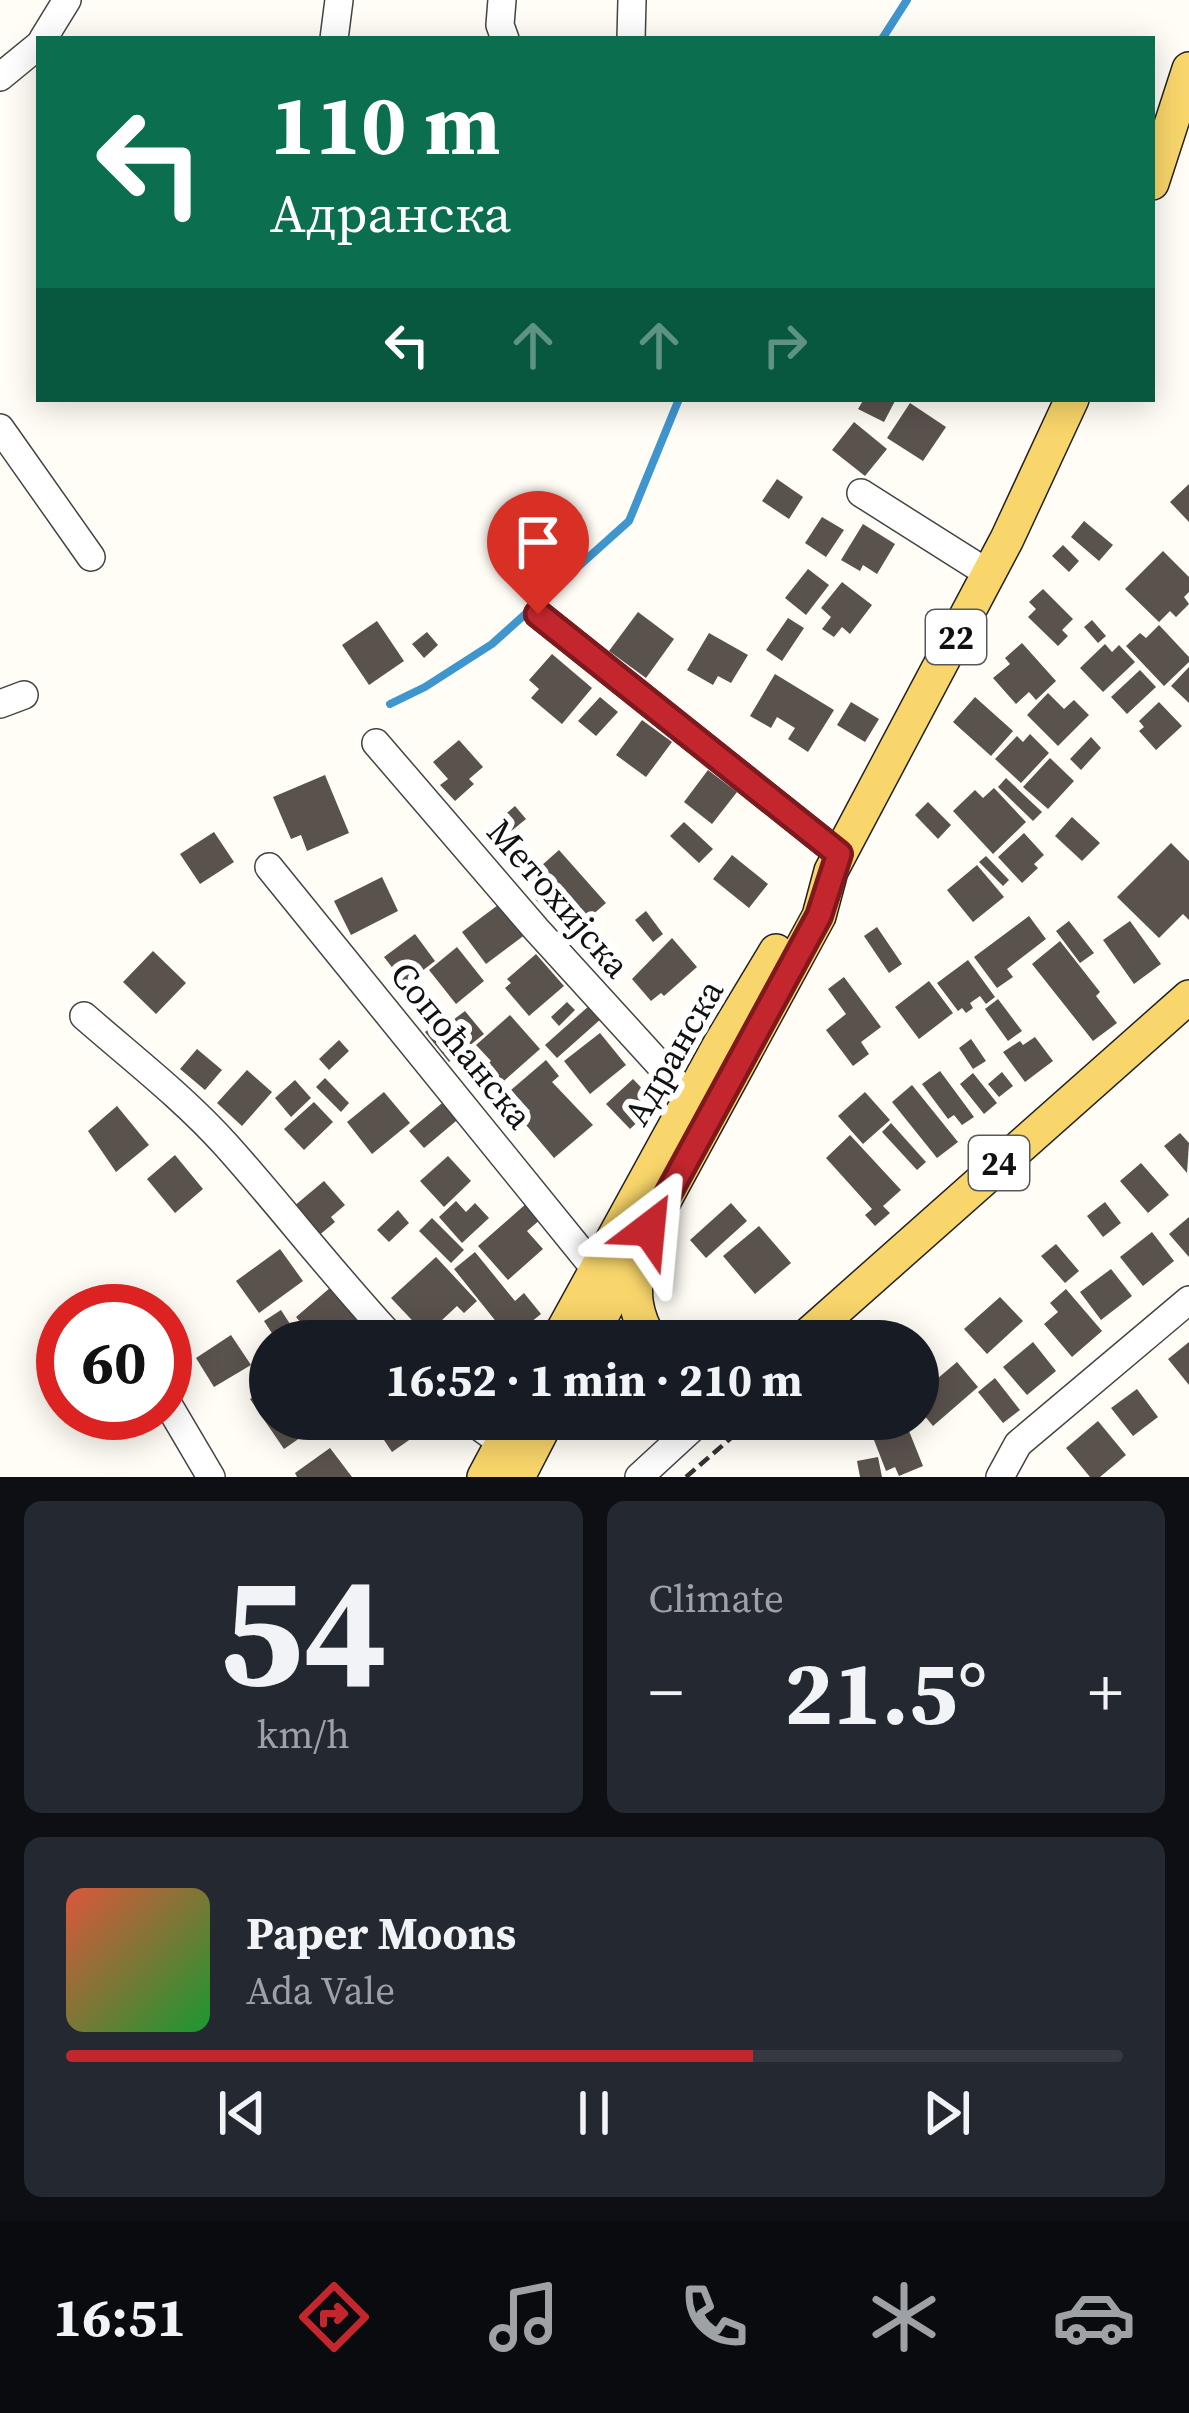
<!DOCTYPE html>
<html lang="en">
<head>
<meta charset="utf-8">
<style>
	body { margin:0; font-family:"Source Serif 4",serif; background:#242831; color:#f1f3f6; height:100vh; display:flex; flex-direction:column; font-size:45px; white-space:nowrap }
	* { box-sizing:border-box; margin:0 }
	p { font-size:39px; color:#9ea1a6 }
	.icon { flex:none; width:66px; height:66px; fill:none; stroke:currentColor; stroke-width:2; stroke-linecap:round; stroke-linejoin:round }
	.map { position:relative; height:1477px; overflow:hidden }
	.panel { display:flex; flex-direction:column; gap:24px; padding:24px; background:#0d0f14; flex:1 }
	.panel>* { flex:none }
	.top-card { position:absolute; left:36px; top:36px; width:1119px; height:366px; border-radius:0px; box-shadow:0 6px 30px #0003; background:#0b6e4f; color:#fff; overflow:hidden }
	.speed { position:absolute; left:36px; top:1284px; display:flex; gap:24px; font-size:60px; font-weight:700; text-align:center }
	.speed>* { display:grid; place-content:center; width:156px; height:156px; border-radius:50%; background:#171b24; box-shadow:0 6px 30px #0003; line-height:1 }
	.speed .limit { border:18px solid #d22; background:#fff; color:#111 }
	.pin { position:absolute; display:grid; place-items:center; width:102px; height:102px; color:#fff; margin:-123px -51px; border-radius:50% 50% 50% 0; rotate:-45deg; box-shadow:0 0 12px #0007 }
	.pin .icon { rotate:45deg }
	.me { position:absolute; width:132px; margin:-66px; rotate:29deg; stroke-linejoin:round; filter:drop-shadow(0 0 9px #0008) }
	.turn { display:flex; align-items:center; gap:42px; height:252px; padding:0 36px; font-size:54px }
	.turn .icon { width:156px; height:156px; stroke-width:2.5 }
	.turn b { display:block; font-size:84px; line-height:102px }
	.lanes { display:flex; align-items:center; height:114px; padding:0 36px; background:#0003; justify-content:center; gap:60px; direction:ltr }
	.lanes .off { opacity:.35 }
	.big { font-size:90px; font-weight:700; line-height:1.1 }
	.panel .tile { flex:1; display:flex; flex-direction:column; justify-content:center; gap:18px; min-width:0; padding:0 42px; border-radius:18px; background:#242831 }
	.panel .dial { align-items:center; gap:0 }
	.dial b { font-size:156px; line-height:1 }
	.song { display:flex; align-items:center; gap:36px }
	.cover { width:144px; height:144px; border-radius:18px; background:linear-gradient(135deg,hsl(10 70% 55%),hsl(130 70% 35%)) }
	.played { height:12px; border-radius:6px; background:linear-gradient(90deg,#c4262e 65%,#363941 65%) }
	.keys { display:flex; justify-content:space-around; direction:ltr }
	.heat { display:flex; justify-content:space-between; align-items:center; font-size:66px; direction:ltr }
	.panel .tiles { flex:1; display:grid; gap:24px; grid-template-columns:1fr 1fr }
	.tile:last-child { grid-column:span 2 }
	.trip { position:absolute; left:249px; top:1320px; width:690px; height:120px; border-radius:60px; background:#171b24; box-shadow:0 6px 30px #0003; font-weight:700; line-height:120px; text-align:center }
	.dock { display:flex; height:192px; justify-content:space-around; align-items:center; background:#090b0e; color:#9ea1a6 }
	.dock .icon { width:84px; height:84px }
	.dock .current { color:#c4262e }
	.dock b { font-size:54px; color:#f1f3f6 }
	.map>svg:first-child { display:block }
</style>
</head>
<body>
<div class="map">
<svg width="1189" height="1477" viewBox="0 0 1189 1477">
	<rect width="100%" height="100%" fill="#fffdf5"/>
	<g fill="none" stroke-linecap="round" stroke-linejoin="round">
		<g stroke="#3f96cf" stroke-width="8">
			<polyline points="882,39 907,0"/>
			<polyline points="390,704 425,687 492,644 629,521 679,399"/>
		</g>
	</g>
	<g fill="#5a524d">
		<polygon points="864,399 896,399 884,422 858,409"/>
		<polygon points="910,403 946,427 923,461 887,438"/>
		<polygon points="854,422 887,449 865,476 832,450"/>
		<polygon points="777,479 803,497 789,519 762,501"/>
		<polygon points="1189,484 1189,522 1170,502"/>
		<polygon points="822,517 844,530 826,557 805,543"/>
		<polygon points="1084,521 1113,545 1099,561 1071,537"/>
		<polygon points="863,524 895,544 877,574 863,565 860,571 841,560"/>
		<polygon points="1063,545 1079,561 1069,572 1052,556"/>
		<polygon points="1163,551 1189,577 1189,592 1184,597 1189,604 1176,617 1170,611 1159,622 1125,589"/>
		<polygon points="808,569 829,585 806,615 785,598"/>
		<polygon points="842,582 872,605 850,634 842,627 834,637 822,629 831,617 821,608"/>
		<polygon points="1043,589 1073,619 1062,630 1068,636 1058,646 1028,617 1036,609 1029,602"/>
		<polygon points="638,612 674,639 646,678 609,651"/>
		<polygon points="788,618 804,628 782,661 766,650"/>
		<polygon points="1092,620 1106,636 1098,643 1084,627"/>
		<polygon points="377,621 404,661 369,685 342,645"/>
		<polygon points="1159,625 1189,657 1189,662 1164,686 1126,646 1140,633 1146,638"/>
		<polygon points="427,632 438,645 424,658 412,644"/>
		<polygon points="709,633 748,655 731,683 718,676 713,685 687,670"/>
		<polygon points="1022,643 1056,681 1036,700 1029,692 1016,704 993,678 1010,664 1005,658"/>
		<polygon points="1105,644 1112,652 1119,645 1135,662 1103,692 1080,668"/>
		<polygon points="552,654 592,688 562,724 531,698 539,689 529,680"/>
		<polygon points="1189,667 1189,703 1171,686"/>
		<polygon points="1140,670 1156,687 1127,714 1111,697"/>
		<polygon points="775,674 834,710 808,752 788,739 795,728 777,717 771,728 750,716"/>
		<polygon points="1048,693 1064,709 1074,700 1089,715 1058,746 1027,715"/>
		<polygon points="600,697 618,712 596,736 578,721"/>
		<polygon points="975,697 1013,731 991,756 953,722"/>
		<polygon points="851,702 879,719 865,742 837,725"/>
		<polygon points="1159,702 1182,726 1156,750 1139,731 1144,727 1139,721"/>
		<polygon points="642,720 672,742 646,777 616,755"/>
		<polygon points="1030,734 1049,753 1021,783 995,759 1017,736 1023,742"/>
		<polygon points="1091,737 1101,748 1081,770 1070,759"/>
		<polygon points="459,740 483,767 469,779 474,784 455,801 440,785 448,779 433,762"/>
		<polygon points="1050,758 1074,781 1048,809 1023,787"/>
		<polygon points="708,770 737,792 712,824 684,802"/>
		<polygon points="325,775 349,833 307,851 301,835 291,839 273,797"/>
		<polygon points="1006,778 1042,812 1033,821 998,787"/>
		<polygon points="994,788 1026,822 993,854 953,811 975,790 983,798"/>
		<polygon points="928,802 951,825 938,839 915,815"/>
		<polygon points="515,806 526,819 499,841 489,828"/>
		<polygon points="1072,817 1100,843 1082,861 1055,836"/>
		<polygon points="684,822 713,849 699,863 670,836"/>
		<polygon points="214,832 234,862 200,884 180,854"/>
		<polygon points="1024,833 1044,855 1034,864 1038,868 1022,883 998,857"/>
		<polygon points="1171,843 1189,861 1189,920 1183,914 1159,938 1117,897"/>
		<polygon points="559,850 606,903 568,936 535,899 554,881 541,866"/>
		<polygon points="732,855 768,884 749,908 713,879"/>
		<polygon points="986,856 1009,880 1003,886 979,862"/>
		<polygon points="977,865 1004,897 973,922 947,890"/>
		<polygon points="382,877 398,911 351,935 334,901"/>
		<polygon points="502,902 526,934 486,964 462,932"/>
		<polygon points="646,911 663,934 653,942 635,920"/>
		<polygon points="1029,916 1046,939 1007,969 1013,977 997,988 974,957"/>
		<polygon points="1069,921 1094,953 1080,963 1056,931"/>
		<polygon points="1130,921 1161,964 1134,984 1103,940"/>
		<polygon points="877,927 902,964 889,973 864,936"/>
		<polygon points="415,934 435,961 405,984 384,957"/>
		<polygon points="672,938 697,967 664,996 661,993 651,1001 632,979"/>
		<polygon points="1060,941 1100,992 1096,996 1117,1023 1093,1041 1032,964"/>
		<polygon points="457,947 484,981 456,1004 429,970"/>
		<polygon points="153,951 186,983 156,1014 123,982"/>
		<polygon points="536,954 564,986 529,1016 505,988 511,983 507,979"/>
		<polygon points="968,960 995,997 986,1004 980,996 970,1003 973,1008 966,1013 962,1008 958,1011 937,983"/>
		<polygon points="844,977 881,1027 861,1042 869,1054 853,1066 826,1030 846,1014 828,989"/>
		<polygon points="929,981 953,1013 919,1039 895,1007"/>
		<polygon points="998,999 1022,1031 1008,1041 985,1009"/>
		<polygon points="567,1002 575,1010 559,1026 551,1017"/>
		<polygon points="590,1005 602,1018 557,1058 545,1045"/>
		<polygon points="465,1011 484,1034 449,1062 425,1032 449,1014 453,1020"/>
		<polygon points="510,1015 540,1049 496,1088 480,1071 491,1061 476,1045"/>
		<polygon points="600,1033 626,1065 590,1094 564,1061"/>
		<polygon points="1035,1037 1053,1061 1025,1082 1003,1052 1020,1041 1023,1045"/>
		<polygon points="971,1039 986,1061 973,1069 959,1048"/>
		<polygon points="339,1040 349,1051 329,1070 319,1059"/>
		<polygon points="197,1049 222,1070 205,1090 180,1069"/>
		<polygon points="546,1060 559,1076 552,1082 593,1125 554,1158 521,1119 530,1111 511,1090"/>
		<polygon points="247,1070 272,1092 242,1126 217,1103"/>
		<polygon points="940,1071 974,1117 962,1125 954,1115 948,1119 922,1084"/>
		<polygon points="1002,1072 1013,1086 999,1097 988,1084"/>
		<polygon points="973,1073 997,1103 984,1114 960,1084"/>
		<polygon points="325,1078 349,1103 341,1112 316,1087"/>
		<polygon points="633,1079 657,1104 630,1129 606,1104"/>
		<polygon points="295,1080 311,1098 291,1117 275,1098"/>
		<polygon points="912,1085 958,1142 937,1158 892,1102"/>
		<polygon points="384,1092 410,1123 372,1154 347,1122"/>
		<polygon points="865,1092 890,1120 863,1144 838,1116"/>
		<polygon points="448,1098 462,1116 424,1148 409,1131"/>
		<polygon points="314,1102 333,1122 304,1150 284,1129"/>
		<polygon points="117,1106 149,1145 116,1172 88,1131"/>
		<polygon points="891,1123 926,1162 917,1170 882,1132"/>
		<polygon points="1180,1133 1189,1143 1187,1173 1164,1146"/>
		<polygon points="850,1135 901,1190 883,1206 890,1213 875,1226 865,1215 872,1209 826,1158"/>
		<polygon points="175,1155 203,1189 175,1213 147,1179"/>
		<polygon points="448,1156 471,1181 444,1207 420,1181"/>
		<polygon points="1141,1163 1169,1195 1148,1213 1120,1181"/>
		<polygon points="324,1181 345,1205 331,1217 335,1222 317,1237 293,1207"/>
		<polygon points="456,1201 466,1212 475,1203 489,1218 462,1243 439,1217"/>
		<polygon points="1105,1202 1121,1223 1103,1237 1087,1216"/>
		<polygon points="527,1203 541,1219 527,1231 543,1249 508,1280 478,1246"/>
		<polygon points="731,1203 747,1221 706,1258 690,1240"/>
		<polygon points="398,1210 409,1223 389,1242 377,1230"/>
		<polygon points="1189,1217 1189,1257 1169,1234"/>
		<polygon points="432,1218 464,1250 451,1263 419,1231"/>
		<polygon points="759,1226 791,1263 755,1294 723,1256"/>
		<polygon points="1152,1232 1174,1261 1143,1286 1120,1257"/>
		<polygon points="1056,1244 1079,1271 1065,1283 1041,1256"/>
		<polygon points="280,1249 303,1281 259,1313 236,1281"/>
		<polygon points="475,1252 515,1301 524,1293 541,1314 510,1339 454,1269"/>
		<polygon points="436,1257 477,1301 464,1313 457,1306 426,1335 391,1298"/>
		<polygon points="1111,1269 1132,1296 1101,1320 1080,1292"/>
		<polygon points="331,1287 358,1318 335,1337 330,1331 316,1341 296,1317"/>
		<polygon points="1066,1289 1102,1331 1072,1357 1044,1324 1058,1312 1050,1303"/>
		<polygon points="1000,1297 1023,1321 987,1354 964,1329"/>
		<polygon points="281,1310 301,1341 277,1341 264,1321"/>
		<polygon points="231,1335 251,1365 214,1387 196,1358"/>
		<polygon points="1033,1342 1056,1371 1027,1395 1003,1367"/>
		<polygon points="1189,1342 1189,1385 1168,1359"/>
		<polygon points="63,1356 63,1393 46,1368"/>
		<polygon points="957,1362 978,1387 933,1426 918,1408 918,1395"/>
		<polygon points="995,1378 1020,1410 1003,1423 978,1392"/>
		<polygon points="270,1386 270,1419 313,1419 317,1426 284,1449 250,1399"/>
		<polygon points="1137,1389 1158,1417 1133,1436 1111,1408"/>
		<polygon points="370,1419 414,1419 422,1431 392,1452"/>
		<polygon points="866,1419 888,1419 874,1435 861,1424"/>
		<polygon points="1098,1421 1126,1455 1100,1477 1090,1477 1066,1448"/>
		<polygon points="907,1426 923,1466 899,1476 895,1467 886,1471 874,1440"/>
		<polygon points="330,1448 352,1477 297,1477 295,1473"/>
		<polygon points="878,1457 882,1477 860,1477 857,1461"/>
	</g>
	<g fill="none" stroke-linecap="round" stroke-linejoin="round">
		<g stroke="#444" stroke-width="30">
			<g id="minor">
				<polyline points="502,0 500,25 505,39"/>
				<polyline points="43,39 67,0"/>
				<polyline points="334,39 339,0"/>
				<polyline points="631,39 632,0"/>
				<polyline points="0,77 39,45"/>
				<polyline points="0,428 91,557"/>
				<polyline points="861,493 989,574"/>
				<polyline points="538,614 839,854"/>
				<polyline points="0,704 24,695"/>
				<polyline points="376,743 536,929 690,1098"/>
				<polyline points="269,867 596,1270"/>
				<path d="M 84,1016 C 132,1058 184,1098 227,1146 C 284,1210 336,1278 395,1341"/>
				<polyline points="165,1399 211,1477"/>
				<polyline points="469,1419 502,1443"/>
				<polyline points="639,1477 702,1419"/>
				<polyline points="1000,1477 1018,1444 1189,1300"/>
			</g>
		</g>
		<g stroke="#222" stroke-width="36">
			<g id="major">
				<polyline points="1152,183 1189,69"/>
				<path d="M 639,1263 C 632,1292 635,1315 651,1341"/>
				<polyline points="557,1341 720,1044 776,951"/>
				<polyline points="588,1341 819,916 831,871 1007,539 1072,399"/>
				<polyline points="801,1341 1189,997"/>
				<polyline points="484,1477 515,1419"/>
				<polyline points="518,1477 548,1419"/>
			</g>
		</g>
		<polyline stroke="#333" stroke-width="4.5" stroke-dasharray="12 6" stroke-linecap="butt" points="686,1477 753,1419"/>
		<use href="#minor" stroke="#fff" stroke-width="27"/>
		<use href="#major" stroke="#f9d66b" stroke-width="33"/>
	</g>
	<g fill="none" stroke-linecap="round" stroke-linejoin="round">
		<g stroke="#7f191e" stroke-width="30">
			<polyline id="route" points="538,614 839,854 819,916 649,1229"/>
		</g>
		<use href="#route" stroke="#c4262e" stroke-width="21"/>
	</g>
	<g text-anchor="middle" stroke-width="12" stroke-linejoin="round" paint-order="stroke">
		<g fill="#fff" stroke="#585858" stroke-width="3">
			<rect x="926" y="610" width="60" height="54" rx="9"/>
			<rect x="969" y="1136" width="60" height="54" rx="9"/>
		</g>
		<g font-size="33" font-weight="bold" fill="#111">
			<text x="956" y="649">22</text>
			<text x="999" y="1175">24</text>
		</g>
		<g font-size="36" fill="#111" stroke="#fff">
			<text transform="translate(559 898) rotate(49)" y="13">Метохијска</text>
			<text transform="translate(462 1045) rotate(51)" y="13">Сопоћанска</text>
			<text transform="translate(673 1052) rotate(-60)" y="13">Адранска</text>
		</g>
	</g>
</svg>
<div class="speed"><div class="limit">60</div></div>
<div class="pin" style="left:538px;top:614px;background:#d93025"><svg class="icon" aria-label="arrive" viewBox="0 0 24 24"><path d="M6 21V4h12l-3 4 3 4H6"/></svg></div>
<svg class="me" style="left:649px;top:1229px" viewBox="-20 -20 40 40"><path d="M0-17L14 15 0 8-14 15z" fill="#c4262e" stroke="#fff" stroke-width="4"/></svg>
<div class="trip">16:52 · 1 min · 210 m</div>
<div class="top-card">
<div class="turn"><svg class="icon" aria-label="left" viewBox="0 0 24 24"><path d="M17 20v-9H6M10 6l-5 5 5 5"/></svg><div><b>110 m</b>Адранска</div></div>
<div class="lanes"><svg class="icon" aria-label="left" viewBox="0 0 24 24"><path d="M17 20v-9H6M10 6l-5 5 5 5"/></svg><svg class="icon off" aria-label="ahead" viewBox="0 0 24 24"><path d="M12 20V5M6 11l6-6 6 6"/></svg><svg class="icon off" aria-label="ahead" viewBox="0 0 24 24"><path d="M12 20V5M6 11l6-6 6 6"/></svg><svg class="icon off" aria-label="right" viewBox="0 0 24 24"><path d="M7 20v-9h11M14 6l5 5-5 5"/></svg></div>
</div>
</div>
<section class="panel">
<div class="tiles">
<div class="tile dial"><b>54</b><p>km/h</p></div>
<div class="tile"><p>Climate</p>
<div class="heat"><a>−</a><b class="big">21.5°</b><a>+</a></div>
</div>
<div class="tile">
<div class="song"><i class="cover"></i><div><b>Paper Moons</b><p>Ada Vale</p></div></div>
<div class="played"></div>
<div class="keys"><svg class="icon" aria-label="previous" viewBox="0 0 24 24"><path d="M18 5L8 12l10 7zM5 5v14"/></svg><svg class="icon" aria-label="pause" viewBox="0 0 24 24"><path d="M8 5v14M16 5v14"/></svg><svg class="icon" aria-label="next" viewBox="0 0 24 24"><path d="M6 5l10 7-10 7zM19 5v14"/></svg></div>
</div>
</div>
</section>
<nav class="dock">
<b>16:51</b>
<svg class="icon current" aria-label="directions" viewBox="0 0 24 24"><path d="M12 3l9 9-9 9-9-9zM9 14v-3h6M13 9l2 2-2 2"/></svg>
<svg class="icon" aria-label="music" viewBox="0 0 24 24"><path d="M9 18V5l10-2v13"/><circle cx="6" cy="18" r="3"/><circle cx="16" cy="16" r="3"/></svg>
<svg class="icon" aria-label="phone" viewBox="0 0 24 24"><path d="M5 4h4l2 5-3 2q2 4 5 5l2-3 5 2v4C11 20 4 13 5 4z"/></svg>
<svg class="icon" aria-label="climate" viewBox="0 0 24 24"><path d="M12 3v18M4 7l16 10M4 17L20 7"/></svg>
<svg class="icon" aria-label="car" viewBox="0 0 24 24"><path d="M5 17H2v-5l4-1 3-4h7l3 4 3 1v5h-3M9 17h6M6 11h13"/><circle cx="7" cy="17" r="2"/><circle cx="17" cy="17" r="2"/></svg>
</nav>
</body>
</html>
